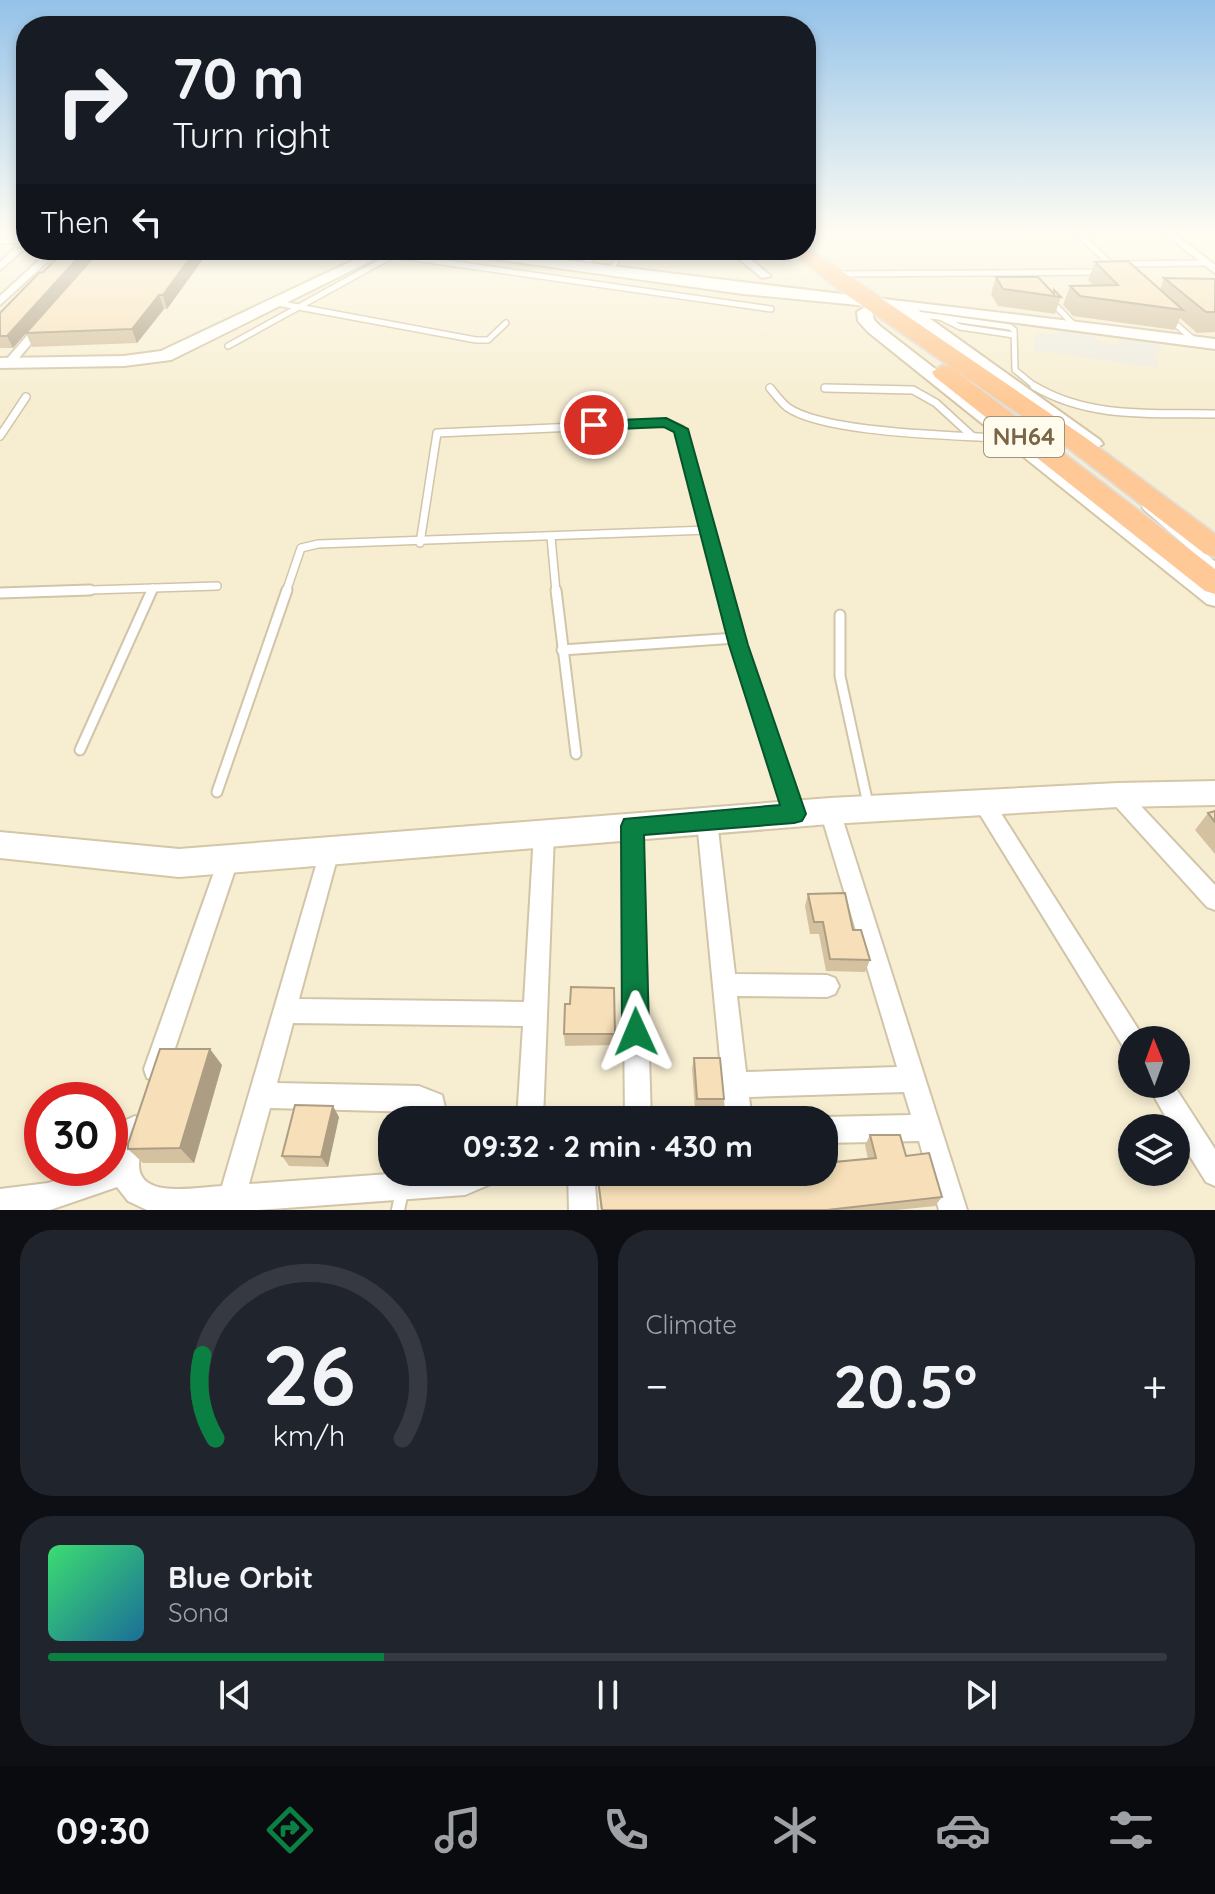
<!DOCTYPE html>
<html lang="en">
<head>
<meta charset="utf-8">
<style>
	body { margin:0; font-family:Quicksand,sans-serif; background:#20242c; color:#f1f3f6; height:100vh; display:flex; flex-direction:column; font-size:30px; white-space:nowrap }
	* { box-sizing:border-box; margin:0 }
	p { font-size:26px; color:#9ea1a6 }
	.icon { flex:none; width:44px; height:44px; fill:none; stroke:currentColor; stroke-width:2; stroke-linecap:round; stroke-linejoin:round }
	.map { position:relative; height:1210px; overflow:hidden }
	.details { display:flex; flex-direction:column; gap:20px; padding:20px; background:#0d0f14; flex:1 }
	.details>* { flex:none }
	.banner { position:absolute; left:16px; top:16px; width:800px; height:244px; border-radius:32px; box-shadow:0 4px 12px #0003; background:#171b24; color:#f1f3f6; overflow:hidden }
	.needle { width:52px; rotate:359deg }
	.fabs { position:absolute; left:1118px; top:1026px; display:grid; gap:16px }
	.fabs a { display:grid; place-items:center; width:72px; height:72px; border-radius:50%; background:#171b24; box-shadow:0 4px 12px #0003; font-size:40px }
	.speed { position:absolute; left:24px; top:1082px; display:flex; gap:16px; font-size:40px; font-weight:700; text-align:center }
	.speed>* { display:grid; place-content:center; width:104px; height:104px; border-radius:50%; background:#171b24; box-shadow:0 4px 12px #0003; line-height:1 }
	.speed .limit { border:12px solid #d22; background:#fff; color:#111 }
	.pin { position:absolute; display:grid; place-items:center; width:68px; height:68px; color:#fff; margin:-34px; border:4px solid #fff; border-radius:50%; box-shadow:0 2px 8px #0007 }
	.me { position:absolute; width:88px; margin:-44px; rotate:359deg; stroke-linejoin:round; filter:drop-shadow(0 0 6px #0008) }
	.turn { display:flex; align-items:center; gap:28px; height:168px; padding:0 24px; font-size:36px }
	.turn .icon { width:104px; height:104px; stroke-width:2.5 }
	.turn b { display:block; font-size:56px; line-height:68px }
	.then { display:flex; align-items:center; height:76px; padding:0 24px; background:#0003; gap:16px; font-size:30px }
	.big { font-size:60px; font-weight:700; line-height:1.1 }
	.details .card { flex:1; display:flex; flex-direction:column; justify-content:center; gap:12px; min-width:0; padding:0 28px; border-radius:32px; background:#20242c }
	.details .dial { align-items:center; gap:0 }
	.dial svg { height:208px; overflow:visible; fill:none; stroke:#363941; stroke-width:7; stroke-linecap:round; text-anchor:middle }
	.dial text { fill:#f1f3f6; stroke:none }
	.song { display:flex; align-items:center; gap:24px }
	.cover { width:96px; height:96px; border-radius:12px; background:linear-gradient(135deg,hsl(140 70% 55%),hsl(200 70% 35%)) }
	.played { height:8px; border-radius:4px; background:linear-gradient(90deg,#0b8043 30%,#363941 30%) }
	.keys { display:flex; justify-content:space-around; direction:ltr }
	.heat { display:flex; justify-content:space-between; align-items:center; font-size:44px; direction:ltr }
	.details .tiles { flex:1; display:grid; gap:20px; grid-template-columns:1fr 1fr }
	.card:last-child { grid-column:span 2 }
	.trip { position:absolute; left:378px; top:1106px; width:460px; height:80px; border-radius:32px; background:#171b24; box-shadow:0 4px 12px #0003; font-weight:700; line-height:80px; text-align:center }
	.menu { display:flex; height:128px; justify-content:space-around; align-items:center; background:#090b0e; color:#9ea1a6 }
	.menu .icon { width:56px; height:56px }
	.menu .active { color:#0b8043 }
	.menu b { font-size:36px; color:#f1f3f6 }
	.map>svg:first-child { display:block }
</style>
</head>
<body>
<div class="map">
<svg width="1215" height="1210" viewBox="0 0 1215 1210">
	<rect width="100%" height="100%" fill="#fefae5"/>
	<path fill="#f7eed2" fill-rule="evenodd" d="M 0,232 L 26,232 L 26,250 L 806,250 L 806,232 L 1215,232 L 1215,1210 L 0,1210 ZM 1132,1040 L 1176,1040 L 1176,1084 L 1132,1084 ZM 42,1100 L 110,1100 L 110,1168 L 42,1168 ZM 392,1120 L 824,1120 L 824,1172 L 392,1172 ZM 1132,1128 L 1176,1128 L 1176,1172 L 1132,1172 Z"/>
	<polygon fill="#eeeadf" points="1057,328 1095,334 1097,341 1119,344 1119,338 1160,343 1161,350 1155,350 1158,368 1034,350 1035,332 1057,335"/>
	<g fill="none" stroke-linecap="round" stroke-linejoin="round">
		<g stroke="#d1c4a9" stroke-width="8">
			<g id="lane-far3">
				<polyline points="1077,232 1114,268"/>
				<polyline points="1122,264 1205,263"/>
				<polyline points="611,271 621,250"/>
				<polyline points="835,274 1102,272"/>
				<polyline points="1051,301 1075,326"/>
				<polyline points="277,303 476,340 488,340 506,323"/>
				<polyline points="917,314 1010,327 1014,330 1015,370 1037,388"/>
				<polyline points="940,317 960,327 1014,335"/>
				<polyline points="1171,320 1195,341"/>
				<polyline points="228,346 393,255 771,309"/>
				<polyline points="825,388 843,388"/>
			</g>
		</g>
		<g stroke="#d1c4a9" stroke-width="10">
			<g id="lane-far2">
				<path d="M 1034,386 C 1089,419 1153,413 1215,414"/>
				<path d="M 770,388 C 775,394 781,402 787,407 C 824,434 959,435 1009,439"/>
				<polyline points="825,388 913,390 936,403 972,436"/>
				<polyline points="0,436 26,397"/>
				<polyline points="1146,507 1215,566"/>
				<polyline points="551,537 556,592"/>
				<polyline points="420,543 437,433 666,423 681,429 724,592"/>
				<polyline points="28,592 217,586"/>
				<polyline points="151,592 153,588"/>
				<polyline points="286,592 301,548 318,544 708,530"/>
			</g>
		</g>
		<g stroke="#d1c4a9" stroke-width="13">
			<g id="lane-far1">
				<polyline points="556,590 576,754"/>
				<polyline points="724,590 738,645 793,809"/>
				<polyline points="0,593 90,590"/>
				<polyline points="840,615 840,676 868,804"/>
				<polyline points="562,650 736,638"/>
				<polyline points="80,750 152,590"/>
				<polyline points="217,792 287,590"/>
			</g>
		</g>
		<g stroke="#d1c4a9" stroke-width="16">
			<polyline id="lane" points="398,1210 402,1191"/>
		</g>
		<g stroke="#d1c4a9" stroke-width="4">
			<g id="street">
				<polygon points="1162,232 1172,232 1215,265 1215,273"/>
				<polygon points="15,248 23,250 0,270 0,262"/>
				<polygon points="50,250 59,251 0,305 0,296"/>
				<polygon points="585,250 595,250 591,263 583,261"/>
				<polygon points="728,250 739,250 771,276 762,278"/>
				<polygon points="38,323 47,325 13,365 5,365 5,361"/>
				<polygon points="1118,787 1125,789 1215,885 1215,910 1207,907 1111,801 1108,795 1111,789"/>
				<polygon points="983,794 990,796 1140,1032 1144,1040 1132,1040 1132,1052 1124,1048 976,808 973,802 976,796"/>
				<polygon points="830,803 837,805 840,811 967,1210 939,1210 919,1141 824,1143 824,1120 817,1120 824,1117 911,1115 904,1092 749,1097 752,1120 726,1120 697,821 700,815 707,812 714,815 717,821 735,974 827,975 835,978 839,986 835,994 827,997 737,996 746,1072 897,1067 820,811 823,805"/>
				<polygon points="632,817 639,820 642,826 651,1120 625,1120 622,826 625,820"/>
				<path d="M 544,824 L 551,827 L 554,833 L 543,1120 L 517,1120 L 523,1026 L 293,1023 L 277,1083 L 419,1086 L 442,1095 L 448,1120 L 422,1120 L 419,1112 L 270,1108 L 249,1184 L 417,1172 L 502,1172 L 498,1181 L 465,1195 L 258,1210 L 147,1210 L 128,1201 L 117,1187 L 50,1210 L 0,1210 L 0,1189 L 48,1183 L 99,1168 L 110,1168 L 126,1120 L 135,1116 L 144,1120 C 149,1133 143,1143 140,1156 C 130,1202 195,1187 222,1186 L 322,845 L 329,842 L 336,845 L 339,851 L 299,999 L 524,1002 L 534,833 L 537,827 Z"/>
				<polygon points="229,849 236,852 239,858 168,1069 165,1078 156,1081 147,1078 144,1069 219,858 222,852"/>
				<polygon points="1147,1084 1173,1084 1215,1149 1215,1186 1206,1182 1176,1134 1176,1128 1172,1128"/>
				<polygon points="568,1172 594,1172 597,1210 569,1210"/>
			</g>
		</g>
		<g stroke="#d5c6a6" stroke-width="4">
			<g id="secondary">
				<rect x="0" y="235" width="26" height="8"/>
				<polygon points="375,250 393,250 171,360 124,366 0,368 0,358 124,356 161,351"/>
				<path d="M 452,250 L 490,250 C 732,283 974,308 1215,339 L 1215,349 L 918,310 L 1100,440 L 1103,444 L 1093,450 L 1086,448 L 905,316 L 890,312 L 889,308 L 743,294 L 459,254 Z"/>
				<polygon points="865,307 871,309 874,320 880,326 1215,586 1215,606 1207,604 868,332 858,321 857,312"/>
				<polygon points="1215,781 1215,805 1118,807 830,824 179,877 0,858 0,832 179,849 830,798 1118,783"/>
			</g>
		</g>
		<g stroke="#e2ddd7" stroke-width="4">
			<g id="highway">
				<polygon points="806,247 1086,438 1215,534 1215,557 1205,554 1068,448 834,286 790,250 806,250"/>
				<polygon points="943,365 951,367 1215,569 1215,594 1205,591 935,377 932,372"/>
			</g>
		</g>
		<use href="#lane-far3" stroke="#fff" stroke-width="5"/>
		<use href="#lane-far2" stroke="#fff" stroke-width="7"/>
		<use href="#lane-far1" stroke="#fff" stroke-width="9"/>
		<use href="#lane" stroke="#fff" stroke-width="12"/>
		<use href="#street" fill="#fff" fill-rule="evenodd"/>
		<use href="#secondary" fill="#fff" fill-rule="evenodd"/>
		<use href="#highway" fill="#fec996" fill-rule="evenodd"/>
	</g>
	<g fill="#d4c19f">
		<polygon points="65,250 90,250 93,257 48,308 206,255 167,309 164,309 137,343 32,347 26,333 13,348 0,348 0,313 43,272"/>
		<polygon points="1095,262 1160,289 1164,278 1215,279 1215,332 1197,333 1180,318 1175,330 1073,316 1063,305 1070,286 1093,285 1088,280"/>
		<polygon points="996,277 1053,293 1054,290 1061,297 1055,314 998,306 991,294"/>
		<polygon points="1215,811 1215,854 1195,830 1208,813"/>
		<polygon points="808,894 853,930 870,960 865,972 826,971 819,934 810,934 805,906"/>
		<polygon points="614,988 614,1045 565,1046 564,1034 570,1004"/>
		<polygon points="694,1058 724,1099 722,1109 695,1110 692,1069"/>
		<polygon points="222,1065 194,1163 143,1163 128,1149"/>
		<polygon points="339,1117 328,1167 289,1166 282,1156"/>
		<polygon points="870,1135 942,1197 935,1206 897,1210 601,1210 596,1172 824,1172 868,1159 865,1145"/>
	</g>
	<g fill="#ad9d82">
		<polygon points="85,250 90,250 93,257 13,348 7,336"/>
		<polygon points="196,250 205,250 206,255 167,309 163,295"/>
		<polygon points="159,295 164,309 137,343 132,329"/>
		<polygon points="210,1049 222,1065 194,1163 180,1148"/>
		<polygon points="333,1106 339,1117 328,1167 321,1157"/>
	</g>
	<g fill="#f7e0b9" stroke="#ad9d82" stroke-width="2">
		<polygon points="65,250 85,250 7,336 0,336 0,313 39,273 43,272"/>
		<polygon points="100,250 196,250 163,295 159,295 132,329 26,333"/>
		<polygon points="1128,261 1183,310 1080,296 1070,286 1118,285 1095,262"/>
		<polygon points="996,277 1038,277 1054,294 1054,290 1061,297 1003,289"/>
		<polygon points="1164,278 1215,279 1215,312 1206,312"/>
		<polygon points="1215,811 1215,822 1208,813"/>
		<polygon points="845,893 853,930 861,930 870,960 830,959 823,922 814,922 808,894"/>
		<polygon points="571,987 614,988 615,1034 564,1034 565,1004 570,1004"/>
		<polygon points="160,1049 210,1049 180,1148 128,1149 128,1144"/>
		<polygon points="694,1058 720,1058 724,1099 697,1099"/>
		<polygon points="295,1105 333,1106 321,1157 282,1156"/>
		<polygon points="870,1135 900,1135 906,1156 929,1153 942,1197 827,1210 602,1210 597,1172 824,1172 824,1163 876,1158"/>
	</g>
	<linearGradient id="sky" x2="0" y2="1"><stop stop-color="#94c2e9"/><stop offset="0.58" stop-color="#fffdf3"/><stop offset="1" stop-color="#fffdf3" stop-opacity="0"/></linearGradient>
	<rect width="1215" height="402" fill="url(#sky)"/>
	<polygon fill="#0b8043" stroke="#07532c" stroke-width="2" points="666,418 688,429 748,645 806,814 802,821 794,823 644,835 649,1032 645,1042 636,1046 626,1042 622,1032 621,826 624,819 780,805 729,645 674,432 664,427 594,430 587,425 594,421"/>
	<g text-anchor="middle" stroke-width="6" stroke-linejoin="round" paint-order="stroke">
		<rect fill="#fffced" stroke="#a29279" stroke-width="2" x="984" y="417" width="80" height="40" rx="6"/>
		<g font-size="24" font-weight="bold" fill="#7a6547">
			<text x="1024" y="445">NH64</text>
		</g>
	</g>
</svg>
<div class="fabs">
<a><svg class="needle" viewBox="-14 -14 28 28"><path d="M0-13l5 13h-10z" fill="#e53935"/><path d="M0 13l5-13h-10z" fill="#9ea1a6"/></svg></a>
<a><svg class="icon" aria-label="layers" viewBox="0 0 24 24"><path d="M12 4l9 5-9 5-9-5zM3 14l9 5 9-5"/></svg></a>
</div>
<div class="speed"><div class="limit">30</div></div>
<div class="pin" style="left:594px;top:425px;background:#d93025"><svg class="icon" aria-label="arrive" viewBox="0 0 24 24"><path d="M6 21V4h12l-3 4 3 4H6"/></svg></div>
<svg class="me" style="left:636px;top:1032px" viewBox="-20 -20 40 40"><path d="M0-17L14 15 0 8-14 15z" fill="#0b8043" stroke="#fff" stroke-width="4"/></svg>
<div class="trip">09:32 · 2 min · 430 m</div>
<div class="banner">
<div class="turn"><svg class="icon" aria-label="right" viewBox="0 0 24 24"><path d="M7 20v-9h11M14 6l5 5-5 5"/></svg><div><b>70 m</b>Turn right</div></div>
<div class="then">Then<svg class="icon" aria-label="left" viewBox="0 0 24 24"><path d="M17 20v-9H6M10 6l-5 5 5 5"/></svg></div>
</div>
</div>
<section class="details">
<div class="tiles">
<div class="card dial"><svg viewBox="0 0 100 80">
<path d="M14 69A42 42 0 1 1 86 69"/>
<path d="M14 69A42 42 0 0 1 9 37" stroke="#0b8043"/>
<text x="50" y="56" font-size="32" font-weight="700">26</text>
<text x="50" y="72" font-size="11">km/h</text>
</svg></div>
<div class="card"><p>Climate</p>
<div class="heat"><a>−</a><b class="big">20.5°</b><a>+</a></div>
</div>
<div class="card">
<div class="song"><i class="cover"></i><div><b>Blue Orbit</b><p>Sona</p></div></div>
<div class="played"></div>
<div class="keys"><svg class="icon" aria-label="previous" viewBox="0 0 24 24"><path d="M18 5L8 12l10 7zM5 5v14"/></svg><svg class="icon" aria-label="pause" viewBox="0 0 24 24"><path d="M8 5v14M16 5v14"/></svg><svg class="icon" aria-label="next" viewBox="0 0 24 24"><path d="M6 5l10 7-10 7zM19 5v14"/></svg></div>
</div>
</div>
</section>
<nav class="menu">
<b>09:30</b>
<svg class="icon active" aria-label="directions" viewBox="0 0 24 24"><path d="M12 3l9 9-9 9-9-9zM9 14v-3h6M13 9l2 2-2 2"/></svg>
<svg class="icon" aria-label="music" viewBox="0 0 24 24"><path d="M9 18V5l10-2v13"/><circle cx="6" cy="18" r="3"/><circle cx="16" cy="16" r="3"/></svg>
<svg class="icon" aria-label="phone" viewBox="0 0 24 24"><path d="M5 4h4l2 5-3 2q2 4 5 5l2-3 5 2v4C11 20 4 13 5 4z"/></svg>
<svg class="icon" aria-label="climate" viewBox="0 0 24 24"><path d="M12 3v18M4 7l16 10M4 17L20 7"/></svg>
<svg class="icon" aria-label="car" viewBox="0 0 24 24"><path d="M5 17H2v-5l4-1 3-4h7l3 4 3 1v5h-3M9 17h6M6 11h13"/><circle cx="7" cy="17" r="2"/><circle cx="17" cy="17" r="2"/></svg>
<svg class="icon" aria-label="filters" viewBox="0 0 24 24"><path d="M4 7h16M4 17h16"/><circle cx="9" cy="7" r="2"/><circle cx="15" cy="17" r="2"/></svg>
</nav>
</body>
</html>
